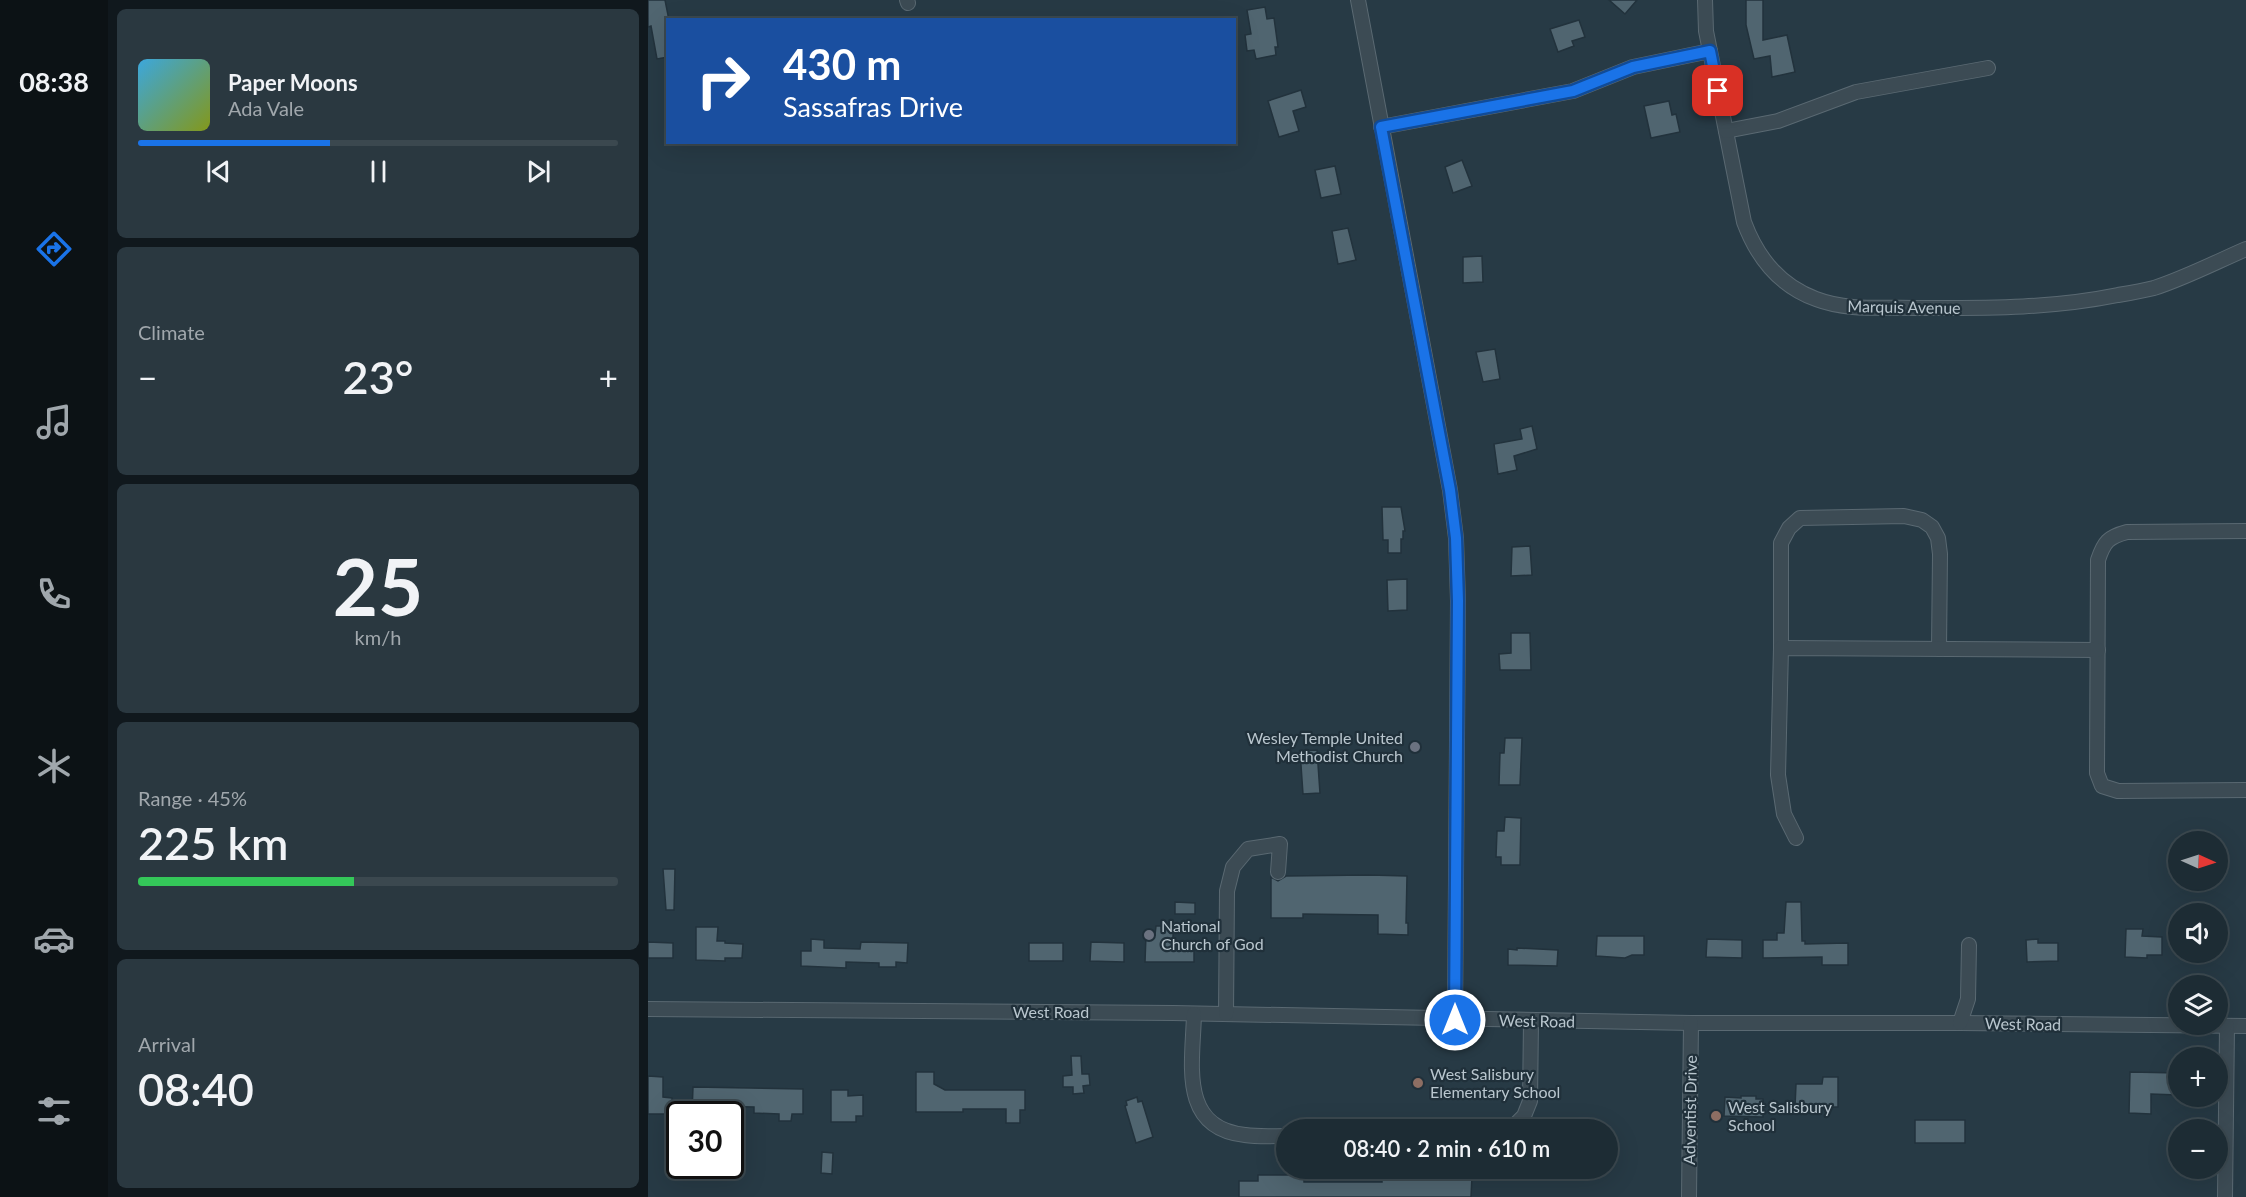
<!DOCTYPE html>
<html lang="en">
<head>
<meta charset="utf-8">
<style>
	body { margin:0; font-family:Lato,sans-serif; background:#2a3840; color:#f1f3f6; height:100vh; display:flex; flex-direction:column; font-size:22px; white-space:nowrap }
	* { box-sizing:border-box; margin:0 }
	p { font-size:20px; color:#a0a7ac }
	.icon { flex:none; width:33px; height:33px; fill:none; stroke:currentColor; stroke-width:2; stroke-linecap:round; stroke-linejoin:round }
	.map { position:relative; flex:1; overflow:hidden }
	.drawer { display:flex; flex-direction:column; gap:9px; padding:9px; background:#10181d; width:540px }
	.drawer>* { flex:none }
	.guide { position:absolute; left:18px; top:18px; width:570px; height:126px; border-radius:0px; box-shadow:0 6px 24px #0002,0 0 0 2px #3b484f; background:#1a4fa0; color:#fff; overflow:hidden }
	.needle { width:39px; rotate:93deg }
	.controls { position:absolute; left:1520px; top:831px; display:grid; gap:12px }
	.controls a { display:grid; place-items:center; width:60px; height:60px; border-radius:50%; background:#1d2c34; box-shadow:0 6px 24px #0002,0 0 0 2px #3b484f; font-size:30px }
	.speed { position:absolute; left:18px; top:1101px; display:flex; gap:12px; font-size:30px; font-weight:700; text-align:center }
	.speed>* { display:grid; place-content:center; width:78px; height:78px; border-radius:50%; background:#1d2c34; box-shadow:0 6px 24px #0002,0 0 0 2px #3b484f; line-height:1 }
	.speed .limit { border:3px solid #111; border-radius:9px; background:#fff; color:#111 }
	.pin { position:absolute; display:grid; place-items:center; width:51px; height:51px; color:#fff; margin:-26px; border-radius:12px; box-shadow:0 3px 9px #0006 }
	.me { position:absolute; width:66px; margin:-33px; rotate:0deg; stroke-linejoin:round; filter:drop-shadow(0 0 4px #0008) }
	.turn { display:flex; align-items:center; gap:21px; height:126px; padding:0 18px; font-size:27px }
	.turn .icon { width:78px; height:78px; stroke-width:2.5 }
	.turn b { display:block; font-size:42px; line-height:51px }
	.big { font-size:45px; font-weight:600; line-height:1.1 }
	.drawer .tile { flex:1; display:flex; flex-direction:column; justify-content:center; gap:9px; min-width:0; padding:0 21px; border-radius:9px; background:#2a3840 }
	.drawer .dial { align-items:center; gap:0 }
	.dial b { font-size:78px; line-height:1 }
	.song { display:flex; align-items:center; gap:18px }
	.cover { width:72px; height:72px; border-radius:9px; background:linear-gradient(135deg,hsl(200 70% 55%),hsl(70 70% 35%)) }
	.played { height:6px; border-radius:3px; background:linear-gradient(90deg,#1a73e8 40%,#3b484f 40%) }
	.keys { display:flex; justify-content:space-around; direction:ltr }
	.heat { display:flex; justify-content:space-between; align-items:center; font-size:33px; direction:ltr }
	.charge { height:9px; border-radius:4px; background:linear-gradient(90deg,#34c759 45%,#3b484f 0) }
	.trip { position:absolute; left:628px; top:1119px; width:342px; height:60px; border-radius:30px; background:#1d2c34; box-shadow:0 6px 24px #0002,0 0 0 2px #3b484f; font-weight:600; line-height:60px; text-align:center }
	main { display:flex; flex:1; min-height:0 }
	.tabs { display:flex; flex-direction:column; width:108px; justify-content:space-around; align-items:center; background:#0c1215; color:#a0a7ac }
	.tabs .icon { width:42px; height:42px }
	.tabs .active { color:#1a73e8 }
	.tabs b { font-size:27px; color:#f1f3f6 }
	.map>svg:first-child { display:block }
</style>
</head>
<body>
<main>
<nav class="tabs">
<b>08:38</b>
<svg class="icon active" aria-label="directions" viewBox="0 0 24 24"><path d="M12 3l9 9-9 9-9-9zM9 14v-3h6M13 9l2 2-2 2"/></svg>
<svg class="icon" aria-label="music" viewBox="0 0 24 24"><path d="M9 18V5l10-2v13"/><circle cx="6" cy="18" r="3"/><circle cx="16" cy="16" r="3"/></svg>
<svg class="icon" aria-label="phone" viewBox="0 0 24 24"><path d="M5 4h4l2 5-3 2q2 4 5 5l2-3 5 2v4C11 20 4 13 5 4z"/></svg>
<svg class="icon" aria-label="climate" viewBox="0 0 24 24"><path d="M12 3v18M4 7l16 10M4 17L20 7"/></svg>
<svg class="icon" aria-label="car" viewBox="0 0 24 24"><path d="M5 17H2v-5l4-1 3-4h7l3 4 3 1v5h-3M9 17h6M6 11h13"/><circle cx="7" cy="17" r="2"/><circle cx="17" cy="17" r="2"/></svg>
<svg class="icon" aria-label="filters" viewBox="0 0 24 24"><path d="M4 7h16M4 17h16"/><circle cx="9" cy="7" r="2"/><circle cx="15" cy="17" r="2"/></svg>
</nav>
<section class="drawer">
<div class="tile">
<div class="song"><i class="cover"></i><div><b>Paper Moons</b><p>Ada Vale</p></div></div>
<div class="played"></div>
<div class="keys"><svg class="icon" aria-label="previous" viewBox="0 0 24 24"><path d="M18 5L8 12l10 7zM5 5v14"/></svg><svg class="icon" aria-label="pause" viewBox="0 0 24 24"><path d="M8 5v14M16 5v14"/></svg><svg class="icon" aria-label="next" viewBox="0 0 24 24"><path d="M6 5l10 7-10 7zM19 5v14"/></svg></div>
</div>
<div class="tile"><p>Climate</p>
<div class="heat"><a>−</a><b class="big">23°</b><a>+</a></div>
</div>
<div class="tile dial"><b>25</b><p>km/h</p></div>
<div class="tile"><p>Range · 45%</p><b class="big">225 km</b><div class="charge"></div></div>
<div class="tile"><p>Arrival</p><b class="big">08:40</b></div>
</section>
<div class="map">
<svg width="1598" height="1197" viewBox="0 0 1598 1197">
	<rect width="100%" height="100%" fill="#273a45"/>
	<g fill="#506570" stroke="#22323c" stroke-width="1.5">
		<polygon points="0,0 17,0 20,15 20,57 9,59 3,26 0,27"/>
		<polygon points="961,0 989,0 977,14"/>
		<polygon points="1098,0 1115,0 1115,40 1139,35 1147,72 1124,77 1122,56 1106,59 1098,25"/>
		<polygon points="617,7 619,19 626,18 630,47 627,47 628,55 608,59 606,50 599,51 597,35 603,34 599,10"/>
		<polygon points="931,20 937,37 924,41 926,46 910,52 902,29"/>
		<polygon points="653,90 658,107 645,111 651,131 631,137 620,101"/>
		<polygon points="1021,101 1024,115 1028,114 1032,132 1003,138 996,106"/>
		<polygon points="814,160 824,186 805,193 797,167"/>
		<polygon points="687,166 693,194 673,198 667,170"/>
		<polygon points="700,228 708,260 690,264 684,231"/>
		<polygon points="834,256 835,282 815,283 815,257"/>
		<polygon points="847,349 852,379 835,382 828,352"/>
		<polygon points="884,426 889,449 866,456 869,470 850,474 846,444 874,439 872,429"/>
		<polygon points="734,507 753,507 757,531 755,531 755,539 753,539 753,553 740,553 740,540 735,540"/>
		<polygon points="882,546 884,575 863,576 864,547"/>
		<polygon points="759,579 759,610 740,611 739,580"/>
		<polygon points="863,633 882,633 883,670 852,670 851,654 863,653"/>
		<polygon points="857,738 874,738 872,785 851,785 852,753 856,753"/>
		<polygon points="669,750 672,793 655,794 652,751"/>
		<polygon points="857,817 873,818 872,865 853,865 853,857 848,857 849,831 856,831"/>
		<polygon points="15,869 27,869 26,910 18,910"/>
		<polygon points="721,875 759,876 758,923 760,923 760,935 730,934 730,915 655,914 655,918 623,918 623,877 630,881 638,876"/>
		<polygon points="527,902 547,903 547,914 527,914"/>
		<polygon points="1138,902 1153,902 1154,941 1157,941 1157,944 1200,943 1200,965 1174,965 1174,957 1115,958 1115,940 1129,940 1129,933 1136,933"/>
		<polygon points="508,926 525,926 525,941 546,942 546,962 497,962 498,935 507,935"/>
		<polygon points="48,927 70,927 69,941 77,941 77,943 95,944 94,958 77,958 77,961 48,960"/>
		<polygon points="1478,929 1495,929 1494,936 1514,937 1514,955 1499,955 1499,958 1477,957"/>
		<polygon points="949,936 996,936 996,955 984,955 977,958 948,956"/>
		<polygon points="163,939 176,940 176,948 212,949 213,942 260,943 259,963 248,962 248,967 231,967 231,963 198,962 198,968 153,966 153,951 163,951"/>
		<polygon points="1059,939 1094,940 1094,958 1058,957"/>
		<polygon points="1390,939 1390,943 1410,943 1410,961 1379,962 1378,940"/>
		<polygon points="0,942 25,943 25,958 0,958"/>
		<polygon points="443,942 476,943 476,962 442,961"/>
		<rect x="381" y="943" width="34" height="18"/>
		<polygon points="869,948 910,950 909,966 860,965 860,949 869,950"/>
		<polygon points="423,1056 433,1056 434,1074 441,1074 442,1085 435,1086 436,1093 425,1094 425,1087 415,1087 415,1076 424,1075"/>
		<polygon points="268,1072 286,1072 286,1084 297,1090 377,1090 377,1110 372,1110 372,1123 358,1123 358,1109 315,1109 315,1112 268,1112"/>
		<polygon points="1482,1072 1530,1073 1530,1095 1503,1094 1503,1114 1481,1113"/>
		<polygon points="0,1076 15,1077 15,1097 24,1098 24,1114 0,1114"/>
		<polygon points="1175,1077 1190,1077 1190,1107 1147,1107 1148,1084 1174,1084"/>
		<polygon points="45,1087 155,1089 155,1114 144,1114 143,1121 131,1121 131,1114 106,1113 106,1107 60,1106 60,1113 44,1113"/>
		<polygon points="183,1090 200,1090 200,1096 215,1095 215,1116 208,1116 208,1122 183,1122"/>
		<polygon points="1093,1096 1108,1096 1108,1099 1115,1099 1115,1117 1076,1116 1077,1097 1093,1098"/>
		<polygon points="489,1097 490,1102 494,1101 505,1137 488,1143 477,1106 479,1105 478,1101"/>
		<rect x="1267" y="1120" width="50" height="23"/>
		<polygon points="174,1152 185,1153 184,1174 173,1173"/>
		<polygon points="780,1168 780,1175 824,1176 823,1197 591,1197 591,1181 610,1181 610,1175 656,1175 656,1182 734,1182 734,1169"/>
	</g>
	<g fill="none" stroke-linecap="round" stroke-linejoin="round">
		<g stroke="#5a6972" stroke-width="16">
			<g id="minor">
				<polyline points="259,0 260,3"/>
				<polyline points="710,0 802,490 808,538 810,601 807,1019"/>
				<path d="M 1057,0 L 1058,31 L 1096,222 C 1109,257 1132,286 1168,299 C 1199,311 1234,307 1267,308 C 1337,308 1401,309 1470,295 C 1482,293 1494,291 1506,288 C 1537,278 1568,262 1598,249"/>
				<polyline points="733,127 925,91 985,67 1062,51"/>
				<polyline points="1078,131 1130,121 1208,92 1340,68"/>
				<path d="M 1598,531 L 1479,532 C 1460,537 1456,542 1450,560 L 1449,773 L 1454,786 L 1470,791 L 1598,790"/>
				<polyline points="1133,648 1133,543 1141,528 1152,518 1256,516 1274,520 1284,527 1290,538 1292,554 1291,649"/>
				<polyline points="1148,838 1136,814 1130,775 1133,648 1450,650"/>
				<polyline points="0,1009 525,1013 1043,1023 1312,1023 1598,1026"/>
				<path d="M 546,1014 C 545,1062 530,1128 597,1135 C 610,1137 625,1136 639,1136"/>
				<polyline points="578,1014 579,891 585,867 600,849 632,844 630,872"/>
				<polyline points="1312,1023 1320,999 1321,945"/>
				<polyline points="862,1130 876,1116 882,1101 883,1021"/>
				<polyline points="1041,1197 1043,1023"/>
				<polyline points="1577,1197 1579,1026"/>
			</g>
		</g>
		<use href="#minor" stroke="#3c4b54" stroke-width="14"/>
	</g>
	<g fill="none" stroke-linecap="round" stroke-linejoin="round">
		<g stroke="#114b97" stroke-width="15">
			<polyline id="route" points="807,1020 810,601 808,538 802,490 733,127 925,91 985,67 1062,51 1070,91"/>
		</g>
		<use href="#route" stroke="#1a73e8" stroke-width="10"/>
	</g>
	<g fill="#6b7280" stroke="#20303a" stroke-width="2">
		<circle cx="767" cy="747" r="6"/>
		<circle cx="501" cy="935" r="6"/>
	</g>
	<g fill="#8d6e63" stroke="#20303a" stroke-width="2">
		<circle cx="770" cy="1083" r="6"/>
		<circle cx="1068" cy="1116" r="6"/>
	</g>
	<g text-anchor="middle" stroke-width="4.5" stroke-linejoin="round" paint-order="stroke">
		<g font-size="16" fill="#b9c6ce" stroke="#20303a">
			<text transform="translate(1256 307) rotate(1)" y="6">Marquis Avenue</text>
			<text x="403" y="1018">West Road</text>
			<text transform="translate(889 1021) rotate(1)" y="6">West Road</text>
			<text transform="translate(1375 1024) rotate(1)" y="6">West Road</text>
			<text transform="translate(1042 1110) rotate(-89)" y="6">Adventist Drive</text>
		</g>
		<g font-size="16" fill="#b9c6ce" stroke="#20303a" text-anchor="start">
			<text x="755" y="744" text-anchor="end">Wesley Temple United<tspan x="755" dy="18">Methodist Church</tspan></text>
			<text x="513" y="932">National<tspan x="513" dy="18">Church of God</tspan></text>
			<text x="782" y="1080">West Salisbury<tspan x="782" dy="18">Elementary School</tspan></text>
			<text x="1080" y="1113">West Salisbury<tspan x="1080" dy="18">School</tspan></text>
		</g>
	</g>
</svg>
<div class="controls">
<a><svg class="needle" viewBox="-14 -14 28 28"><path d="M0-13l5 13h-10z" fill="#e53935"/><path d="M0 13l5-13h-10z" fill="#a0a7ac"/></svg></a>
<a><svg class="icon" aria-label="sound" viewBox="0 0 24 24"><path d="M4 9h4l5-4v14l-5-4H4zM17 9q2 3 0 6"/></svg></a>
<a><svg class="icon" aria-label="layers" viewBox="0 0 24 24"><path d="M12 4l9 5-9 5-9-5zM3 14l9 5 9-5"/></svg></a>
<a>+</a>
<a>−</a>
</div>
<div class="speed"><div class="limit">30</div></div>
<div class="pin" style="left:1070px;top:91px;background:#d93025"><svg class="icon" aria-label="arrive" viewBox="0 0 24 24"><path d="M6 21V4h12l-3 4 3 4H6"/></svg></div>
<svg class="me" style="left:807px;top:1020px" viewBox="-20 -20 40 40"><circle r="17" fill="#1a73e8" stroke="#fff" stroke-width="3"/><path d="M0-11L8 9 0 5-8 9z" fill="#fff"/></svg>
<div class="trip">08:40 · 2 min · 610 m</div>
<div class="guide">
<div class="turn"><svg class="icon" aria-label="right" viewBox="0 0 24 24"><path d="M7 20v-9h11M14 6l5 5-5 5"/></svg><div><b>430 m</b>Sassafras Drive</div></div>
</div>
</div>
</main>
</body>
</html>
